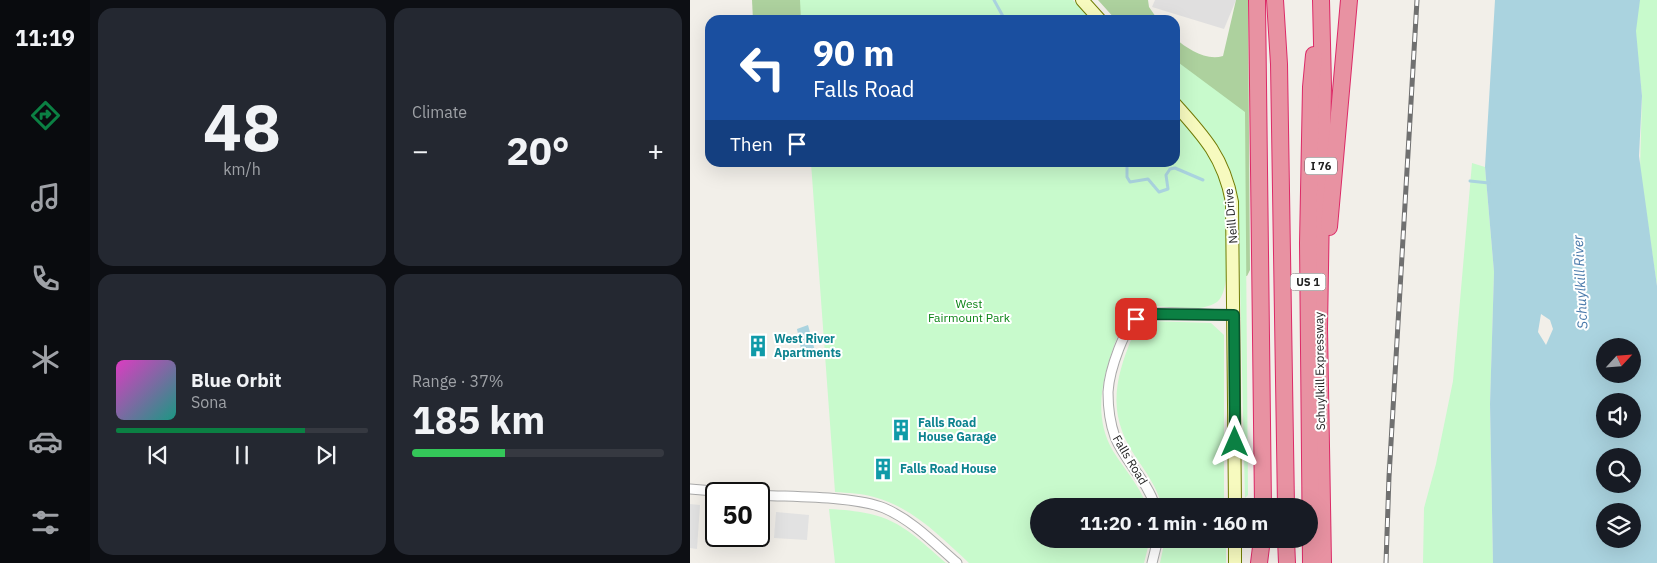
<!DOCTYPE html>
<html lang="en">
<head>
<meta charset="utf-8">
<style>
	body { margin:0; font-family:"IBM Plex Sans",sans-serif; background:#242831; color:#f1f3f6; height:100vh; display:flex; flex-direction:column; font-size:19px; white-space:nowrap }
	* { box-sizing:border-box; margin:0 }
	p { font-size:16px; color:#9ea1a6 }
	.icon { flex:none; width:28px; height:28px; fill:none; stroke:currentColor; stroke-width:2; stroke-linecap:round; stroke-linejoin:round }
	.map { position:relative; flex:1; overflow:hidden }
	.drawer { display:flex; flex-direction:column; gap:8px; padding:8px; background:#0d0f14; width:600px }
	.drawer>* { flex:none }
	.top-card { position:absolute; left:15px; top:15px; width:475px; height:152px; border-radius:15px; box-shadow:0 5px 20px #0002; background:#1a4fa0; color:#fff; overflow:hidden }
	.needle { width:32px; rotate:64deg }
	.fabs { position:absolute; left:906px; top:338px; display:grid; gap:10px }
	.fabs a { display:grid; place-items:center; width:45px; height:45px; border-radius:50%; background:#171b24; box-shadow:0 5px 20px #0002; font-size:25px }
	.speed { position:absolute; left:15px; top:482px; display:flex; gap:10px; font-size:25px; font-weight:700; text-align:center }
	.speed>* { display:grid; place-content:center; width:65px; height:65px; border-radius:50%; background:#171b24; box-shadow:0 5px 20px #0002; line-height:1 }
	.speed .limit { border:2px solid #111; border-radius:8px; background:#fff; color:#111 }
	.pin { position:absolute; display:grid; place-items:center; width:42px; height:42px; color:#fff; margin:-21px; border-radius:10px; box-shadow:0 2px 8px #0006 }
	.me { position:absolute; width:55px; margin:-28px; rotate:0deg; stroke-linejoin:round; filter:drop-shadow(0 0 4px #0008) }
	.turn { display:flex; align-items:center; gap:18px; height:105px; padding:0 25px; font-size:22px }
	.turn .icon { width:65px; height:65px; stroke-width:2.5 }
	.turn b { display:block; font-size:35px; line-height:42px }
	.then { display:flex; align-items:center; height:48px; padding:0 25px; background:#0003; gap:10px; font-size:19px }
	.big { font-size:38px; font-weight:700; line-height:1.1 }
	.drawer .widget { flex:1; display:flex; flex-direction:column; justify-content:center; gap:8px; min-width:0; padding:0 18px; border-radius:15px; background:#242831 }
	.drawer .dial { align-items:center; gap:0 }
	.dial b { font-size:65px; line-height:1 }
	.song { display:flex; align-items:center; gap:15px }
	.cover { width:60px; height:60px; border-radius:8px; background:linear-gradient(135deg,hsl(310 70% 55%),hsl(170 70% 35%)) }
	.played { height:5px; border-radius:2px; background:linear-gradient(90deg,#0b8043 75%,#363941 75%) }
	.keys { display:flex; justify-content:space-around; direction:ltr }
	.heat { display:flex; justify-content:space-between; align-items:center; font-size:28px; direction:ltr }
	.charge { height:8px; border-radius:4px; background:linear-gradient(90deg,#34c759 37%,#363941 0) }
	.drawer .tiles { flex:1; display:grid; gap:8px; grid-template-columns:repeat(2,1fr) }
	.trip { position:absolute; left:340px; top:498px; width:288px; height:50px; border-radius:25px; background:#171b24; box-shadow:0 5px 20px #0002; font-weight:700; line-height:50px; text-align:center }
	main { display:flex; flex:1; min-height:0 }
	.tab-bar { display:flex; flex-direction:column; width:90px; justify-content:space-around; align-items:center; background:#090b0e; color:#9ea1a6 }
	.tab-bar .icon { width:35px; height:35px }
	.tab-bar .current { color:#0b8043 }
	.tab-bar b { font-size:22px; color:#f1f3f6 }
	.map>svg:first-child { display:block }
</style>
</head>
<body>
<main>
<nav class="tab-bar">
<b>11:19</b>
<svg class="icon current" aria-label="directions" viewBox="0 0 24 24"><path d="M12 3l9 9-9 9-9-9zM9 14v-3h6M13 9l2 2-2 2"/></svg>
<svg class="icon" aria-label="music" viewBox="0 0 24 24"><path d="M9 18V5l10-2v13"/><circle cx="6" cy="18" r="3"/><circle cx="16" cy="16" r="3"/></svg>
<svg class="icon" aria-label="phone" viewBox="0 0 24 24"><path d="M5 4h4l2 5-3 2q2 4 5 5l2-3 5 2v4C11 20 4 13 5 4z"/></svg>
<svg class="icon" aria-label="climate" viewBox="0 0 24 24"><path d="M12 3v18M4 7l16 10M4 17L20 7"/></svg>
<svg class="icon" aria-label="car" viewBox="0 0 24 24"><path d="M5 17H2v-5l4-1 3-4h7l3 4 3 1v5h-3M9 17h6M6 11h13"/><circle cx="7" cy="17" r="2"/><circle cx="17" cy="17" r="2"/></svg>
<svg class="icon" aria-label="filters" viewBox="0 0 24 24"><path d="M4 7h16M4 17h16"/><circle cx="9" cy="7" r="2"/><circle cx="15" cy="17" r="2"/></svg>
</nav>
<section class="drawer">
<div class="tiles">
<div class="widget dial"><b>48</b><p>km/h</p></div>
<div class="widget"><p>Climate</p>
<div class="heat"><a>−</a><b class="big">20°</b><a>+</a></div>
</div>
<div class="widget">
<div class="song"><i class="cover"></i><div><b>Blue Orbit</b><p>Sona</p></div></div>
<div class="played"></div>
<div class="keys"><svg class="icon" aria-label="previous" viewBox="0 0 24 24"><path d="M18 5L8 12l10 7zM5 5v14"/></svg><svg class="icon" aria-label="pause" viewBox="0 0 24 24"><path d="M8 5v14M16 5v14"/></svg><svg class="icon" aria-label="next" viewBox="0 0 24 24"><path d="M6 5l10 7-10 7zM19 5v14"/></svg></div>
</div>
<div class="widget"><p>Range · 37%</p><b class="big">185 km</b><div class="charge"></div></div>
</div>
</section>
<div class="map">
<svg width="967" height="563" viewBox="0 0 967 563">
	<rect width="100%" height="100%" fill="#f2efe9"/>
	<polygon fill="#e0dfdf" points="465,0 546,0 534,29 462,7"/>
	<g fill="#add19e">
		<polygon points="62,0 248,0 228,20 63,20"/>
		<polygon points="408,0 458,0 459,7 468,20 426,20"/>
		<path d="M 546,0 L 558,0 L 560,270 L 557,276 L 554,276 L 549,193 L 534,147 L 485,87 L 485,38 C 497,49 516,61 533,56 Z"/>
	</g>
	<g fill="#c8facc">
		<polygon points="110,0 383,0 401,20 111,20"/>
		<polygon points="946,0 967,0 967,286 950,169 952,96 946,39"/>
		<path d="M 485,60 L 555,112 L 558,495 L 555,498 L 548,198 C 539,151 516,128 485,94 Z"/>
		<path d="M 485,114 C 503,134 522,153 530,179 C 537,200 545,289 527,302 C 505,316 471,303 447,306 C 434,311 430,328 426,340 C 413,376 402,415 423,451 C 435,470 449,485 457,506 L 349,506 L 349,539 L 460,539 L 454,563 L 279,563 C 251,537 222,507 184,497 C 171,493 158,493 145,492 L 121,163 L 485,162 Z"/>
		<polygon points="782,163 795,167 804,272 800,404 803,563 733,563 734,508 746,464 763,381"/>
		<path d="M 459,321 L 521,323 L 534,335 L 534,506 L 472,506 C 467,487 456,472 445,456 C 415,410 426,375 446,328 Z"/>
		<path d="M 139,509 C 200,512 212,524 256,563 L 145,563 Z"/>
		<polygon points="475,539 536,539 536,563 470,563"/>
	</g>
	<g fill="#e2e2e2">
		<polygon points="0,504 10,505 7,549 0,548"/>
		<polygon points="86,512 119,515 117,540 84,538"/>
	</g>
	<g fill="#aad3df" fill-rule="evenodd">
		<path d="M 805,0 L 950,0 L 946,31 L 952,96 L 949,156 L 967,286 L 967,563 L 803,563 L 800,404 L 804,272 L 795,167 ZM 851,314 L 860,320 L 863,329 L 856,345 L 848,332 ZM 915,346 L 942,346 L 942,374 L 915,374 ZM 915,401 L 942,401 L 942,429 L 915,429 ZM 915,456 L 942,456 L 942,484 L 915,484 ZM 915,511 L 942,511 L 942,539 L 915,539 Z"/>
		<polygon points="118,325 125,351 112,354 107,329"/>
	</g>
	<g fill="none" stroke-linecap="round" stroke-linejoin="round">
		<g stroke="#aad3df" stroke-width="3">
			<polyline points="304,0 315,20"/>
			<polyline points="437,162 437,177 440,182 458,179 469,192 478,189 476,175 480,169 485,168 513,180"/>
			<polyline points="780,181 799,183"/>
		</g>
		<g stroke="#a9a9a9" stroke-width="11">
			<g id="street">
				<polyline points="0,489 59,494"/>
				<path d="M 69,495 C 102,497 165,496 194,508 C 222,520 244,543 267,563"/>
				<path d="M 465,506 C 457,480 435,462 425,437 C 420,423 418,408 418,392 C 419,374 434,321 453,315 C 468,310 525,315 544,315"/>
				<polyline points="462,563 468,539"/>
			</g>
		</g>
		<g stroke="#707d05" stroke-width="14">
			<g id="secondary">
				<polyline points="392,0 410,20"/>
				<path d="M 485,104 C 514,136 534,158 542,202 L 545,506"/>
				<polyline points="545,563 545,539"/>
			</g>
		</g>
		<g stroke="#dc2a67" stroke-width="18">
			<g id="highway">
				<polyline points="567,0 573,506"/>
				<polyline points="585,0 589,64 596,506"/>
				<polyline points="631,0 633,86 629,329 633,563"/>
				<polyline points="639,227 659,0"/>
				<polyline points="596,539 597,563"/>
				<polyline points="569,563 572,539"/>
				<polyline points="621,563 618,243 621,87 624,55"/>
			</g>
		</g>
		<use href="#street" stroke="#fff" stroke-width="9"/>
		<use href="#secondary" stroke="#f7fabf" stroke-width="12"/>
		<use href="#highway" stroke="#e892a2" stroke-width="16"/>
		<g stroke="#707070" stroke-width="5">
			<polyline id="rail" points="696,563 699,477 727,0"/>
		</g>
		<use href="#rail" stroke="#fff" stroke-width="3" stroke-dasharray="9" stroke-linecap="butt"/>
	</g>
	<g fill="none" stroke-linecap="round" stroke-linejoin="round">
		<g stroke="#07532c" stroke-width="12">
			<polyline id="route" points="446,319 459,314 544,315 545,442"/>
		</g>
		<use href="#route" stroke="#0b8043" stroke-width="9"/>
	</g>
	<defs>
		<g id="building-bare" transform="scale(1.725)"><path d="M-4-6H4V6H1V3H-1V6H-4ZM-2.5-4.3h1.7v1.8h-1.7ZM.8-4.3h1.7v1.8H.8ZM-2.5-1h1.7V.8h-1.7ZM.8-1h1.7V.8H.8Z" fill="#0f9aa8" stroke="#fff" stroke-width="2.5" paint-order="stroke"/></g>
	</defs>
	<g fill-rule="evenodd">
		<use href="#building-bare" x="68" y="346"/>
		<use href="#building-bare" x="211" y="430"/>
		<use href="#building-bare" x="193" y="469"/>
	</g>
	<g text-anchor="middle" stroke-width="4" stroke-linejoin="round" paint-order="stroke">
		<g fill="#fff" stroke="#646464" stroke-width="1">
			<rect x="615" y="157.5" width="32" height="17" rx="4"/>
			<rect x="600.5" y="273.5" width="35" height="17" rx="4"/>
		</g>
		<g font-size="11" font-weight="bold" fill="#222">
			<text x="631" y="170">I 76</text>
			<text x="618" y="286">US 1</text>
		</g>
		<g font-size="12" fill="#222" stroke="#fff">
			<text transform="translate(541 216) rotate(-95)" y="4">Neill Drive</text>
			<text transform="translate(630 371) rotate(-91)" y="4">Schuylkill Expressway</text>
			<text transform="translate(440 460) rotate(59)" y="4">Falls Road</text>
		</g>
		<g font-size="12" fill="#0c8416" stroke="#fff">
			<text x="279" y="308">West<tspan x="279" dy="14">Fairmount Park</tspan></text>
		</g>
		<g font-size="12" font-weight="bold" fill="#0d838f" stroke="#fff" text-anchor="start">
			<text x="84" y="343">West River<tspan x="84" dy="14">Apartments</tspan></text>
			<text x="228" y="427">Falls Road<tspan x="228" dy="14">House Garage</tspan></text>
			<text x="210" y="473">Falls Road House</text>
		</g>
		<g font-size="14" font-style="italic" fill="#4a7aab" stroke="#fff">
			<text transform="translate(890 282) rotate(-93)" y="5">Schuylkill River</text>
		</g>
	</g>
</svg>
<div class="fabs">
<a><svg class="needle" viewBox="-14 -14 28 28"><path d="M0-13l5 13h-10z" fill="#e53935"/><path d="M0 13l5-13h-10z" fill="#9ea1a6"/></svg></a>
<a><svg class="icon" aria-label="sound" viewBox="0 0 24 24"><path d="M4 9h4l5-4v14l-5-4H4zM17 9q2 3 0 6"/></svg></a>
<a><svg class="icon" aria-label="search" viewBox="0 0 24 24"><circle cx="10" cy="10" r="6"/><path d="M15 15l6 6"/></svg></a>
<a><svg class="icon" aria-label="layers" viewBox="0 0 24 24"><path d="M12 4l9 5-9 5-9-5zM3 14l9 5 9-5"/></svg></a>
</div>
<div class="speed"><div class="limit">50</div></div>
<div class="pin" style="left:446px;top:319px;background:#d93025"><svg class="icon" aria-label="arrive" viewBox="0 0 24 24"><path d="M6 21V4h12l-3 4 3 4H6"/></svg></div>
<svg class="me" style="left:545px;top:442px" viewBox="-20 -20 40 40"><path d="M0-17L14 15 0 8-14 15z" fill="#0b8043" stroke="#fff" stroke-width="4"/></svg>
<div class="trip">11:20 · 1 min · 160 m</div>
<div class="top-card">
<div class="turn"><svg class="icon" aria-label="left" viewBox="0 0 24 24"><path d="M17 20v-9H6M10 6l-5 5 5 5"/></svg><div><b>90 m</b>Falls Road</div></div>
<div class="then">Then<svg class="icon" aria-label="arrive" viewBox="0 0 24 24"><path d="M6 21V4h12l-3 4 3 4H6"/></svg></div>
</div>
</div>
</main>
</body>
</html>
